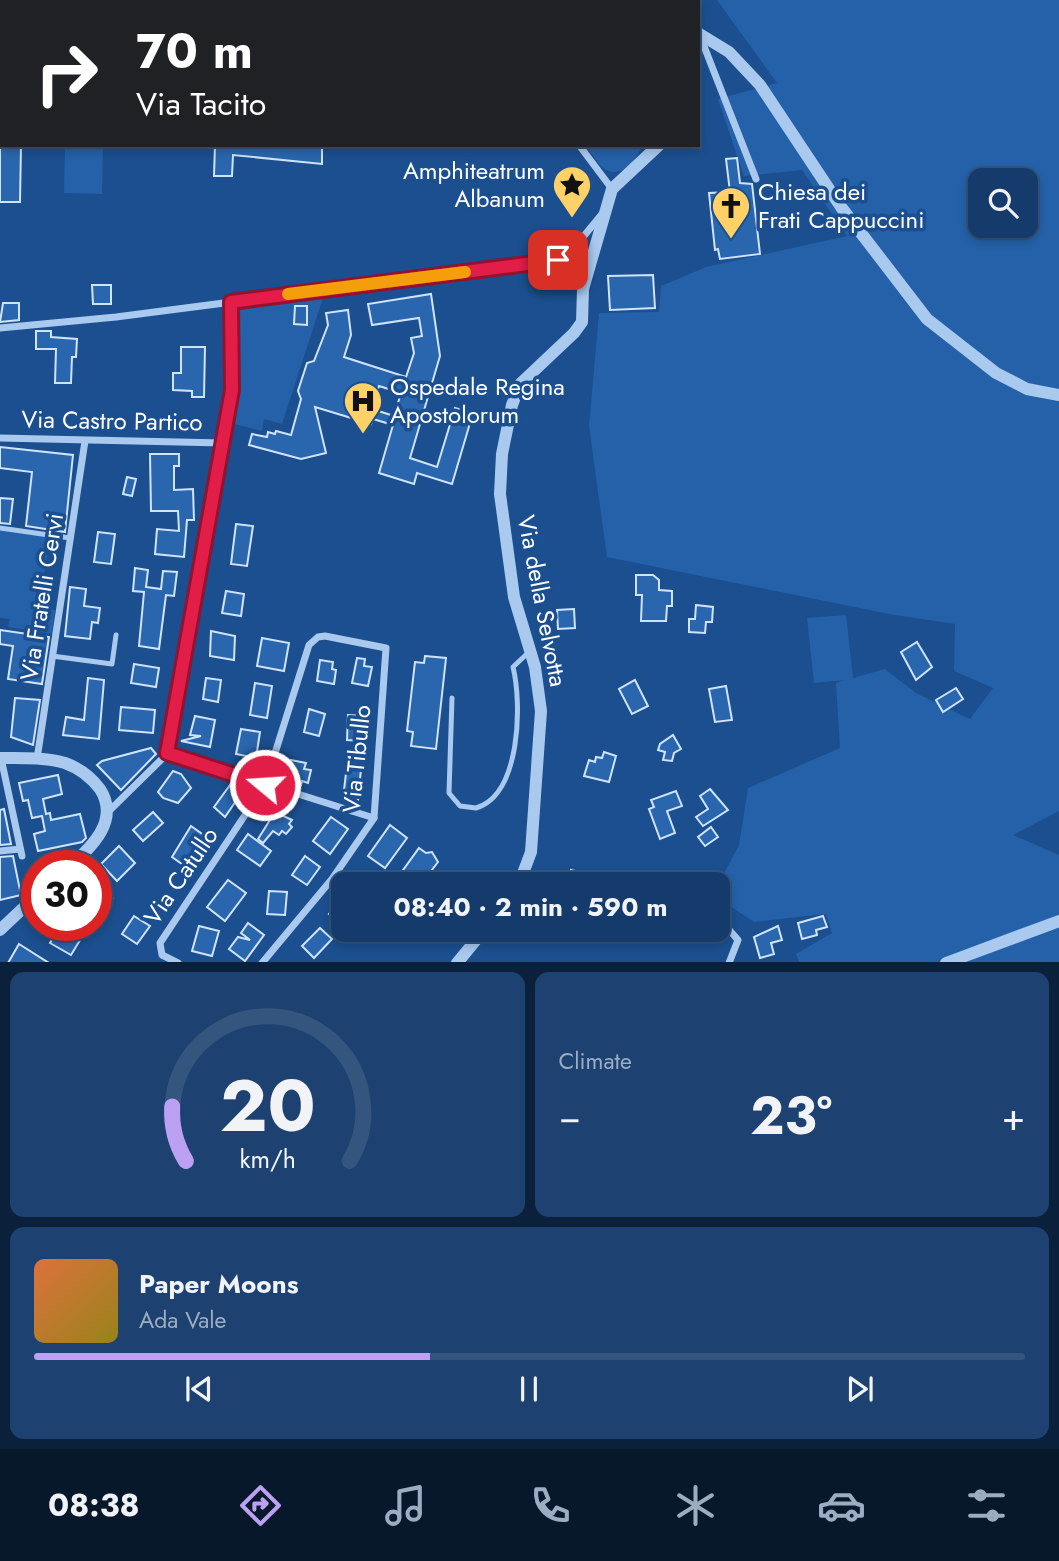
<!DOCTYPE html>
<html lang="en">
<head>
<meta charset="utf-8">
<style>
	body { margin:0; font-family:Jost,sans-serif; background:#1d4271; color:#f1f3f6; height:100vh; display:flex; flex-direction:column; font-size:26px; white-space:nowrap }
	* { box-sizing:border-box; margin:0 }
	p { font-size:23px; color:#9dadc1 }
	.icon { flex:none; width:38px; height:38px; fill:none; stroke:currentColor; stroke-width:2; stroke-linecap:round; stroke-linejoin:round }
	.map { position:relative; height:962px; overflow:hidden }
	.drawer { display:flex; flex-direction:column; gap:10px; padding:10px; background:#0b203b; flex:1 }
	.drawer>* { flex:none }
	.guide { position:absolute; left:0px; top:0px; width:700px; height:147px; box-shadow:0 4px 10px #0003,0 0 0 2px #33557e; background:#202124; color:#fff; overflow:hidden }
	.controls { position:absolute; left:968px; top:168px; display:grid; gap:14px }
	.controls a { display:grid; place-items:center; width:70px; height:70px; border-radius:14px; background:#143b6b; box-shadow:0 4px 10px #0003,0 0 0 2px #33557e; font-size:35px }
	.speed { position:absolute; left:21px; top:850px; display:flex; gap:14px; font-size:35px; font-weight:700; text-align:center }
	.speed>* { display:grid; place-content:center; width:91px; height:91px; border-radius:50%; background:#143b6b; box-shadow:0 4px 10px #0003,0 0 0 2px #33557e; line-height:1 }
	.speed .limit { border:10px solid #d22; background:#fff; color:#111 }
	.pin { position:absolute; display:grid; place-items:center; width:60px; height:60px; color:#fff; margin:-30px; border-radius:14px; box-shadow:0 4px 10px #0006 }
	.me { position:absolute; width:77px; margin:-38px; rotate:288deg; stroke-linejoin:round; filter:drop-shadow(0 0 5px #0008) }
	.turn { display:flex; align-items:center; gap:24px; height:147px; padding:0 21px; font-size:32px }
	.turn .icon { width:91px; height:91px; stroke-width:2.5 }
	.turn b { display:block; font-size:49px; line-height:60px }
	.big { font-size:52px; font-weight:700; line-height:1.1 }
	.drawer .tile { flex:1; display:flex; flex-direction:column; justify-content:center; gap:10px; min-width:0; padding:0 24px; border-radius:14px; background:#1d4271 }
	.drawer .dial { align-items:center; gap:0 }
	.dial svg { height:182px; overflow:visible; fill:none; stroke:#33557e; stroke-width:7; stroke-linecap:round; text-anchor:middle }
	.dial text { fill:#f1f3f6; stroke:none }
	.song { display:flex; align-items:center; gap:21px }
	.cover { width:84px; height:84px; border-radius:10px; background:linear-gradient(135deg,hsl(20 70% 55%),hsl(50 70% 35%)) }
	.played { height:7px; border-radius:4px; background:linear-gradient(90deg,#bca0f2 40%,#33557e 40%) }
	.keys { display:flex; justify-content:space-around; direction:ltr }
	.heat { display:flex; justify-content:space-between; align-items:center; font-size:38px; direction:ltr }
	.drawer .tiles { flex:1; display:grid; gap:10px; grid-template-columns:1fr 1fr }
	.tile:last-child { grid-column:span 2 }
	.trip { position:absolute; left:331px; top:872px; width:399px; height:70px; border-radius:14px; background:#143b6b; box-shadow:0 4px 10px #0003,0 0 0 2px #33557e; font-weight:700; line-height:70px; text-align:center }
	.menu { display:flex; height:112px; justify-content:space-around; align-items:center; background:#08182b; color:#9dadc1 }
	.menu .icon { width:49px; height:49px }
	.menu .active { color:#bca0f2 }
	.menu b { font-size:32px; color:#f1f3f6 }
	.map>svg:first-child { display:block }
</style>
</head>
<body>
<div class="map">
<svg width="1059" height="963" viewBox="0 0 1059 963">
	<rect width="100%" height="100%" fill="#1b4f8f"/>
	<g fill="#2461a8" fill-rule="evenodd">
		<path d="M 717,0 L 1059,0 L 1059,811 L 1013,835 L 1059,855 L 1059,962 L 799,962 L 796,954 L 832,933 L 826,914 L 754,922 L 718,898 L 718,885 L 739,845 L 748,788 L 840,748 L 836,683 L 845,680 L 814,683 L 807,618 L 846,615 L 853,678 L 885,669 L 916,693 L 970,719 L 993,688 L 954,671 L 955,624 L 889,614 L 607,557 L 589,426 L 599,313 L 659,312 L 661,286 L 706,267 L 847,236 L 802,170 L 744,176 L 718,99 L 777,83 ZM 980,180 L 1026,180 L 1026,226 L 980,226 Z"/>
		<polygon points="65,145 103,145 102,194 64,193"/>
		<path d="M 585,145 L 642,145 C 638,159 620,181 603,168 C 597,163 591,152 585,145 Z"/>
		<polygon points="324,295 282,424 264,419 262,431 231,423 236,392 237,305"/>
		<polygon points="0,530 52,537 49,542 40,607 55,610 52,634 8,627 10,619 0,618"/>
	</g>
	<g fill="#2a66ad" stroke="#cfe3fa" stroke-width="2" fill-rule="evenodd">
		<polygon points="0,145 21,145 20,202 0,202"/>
		<polygon points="215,145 322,145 322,164 233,155 232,176 214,176"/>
		<polygon points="737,158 740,183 752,184 760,254 720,259 718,249 715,250 709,193 730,192 726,159"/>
		<polygon points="653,275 655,308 610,310 608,276"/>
		<polygon points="92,285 111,285 111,304 93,304"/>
		<path d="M 431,294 L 440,356 L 410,458 L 437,467 L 455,408 L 473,413 L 452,484 L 417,473 L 414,484 L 379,473 L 393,425 L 373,419 L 371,424 L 315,407 L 326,453 L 301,459 L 249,445 L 252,434 L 267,437 L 268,432 L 275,434 L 276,431 L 291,435 L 301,399 L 298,391 L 307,363 L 314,361 L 328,325 L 326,313 L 348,310 L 351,335 L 344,357 L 406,377 L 414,353 L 411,338 L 422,336 L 419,318 L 372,325 L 368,304 ZM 379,386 L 401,393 L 394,416 L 372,409 Z"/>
		<polygon points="3,303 19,303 19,320 0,322"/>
		<polygon points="295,306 307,306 307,325 294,324"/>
		<polygon points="36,331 51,331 51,337 77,339 76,357 72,357 71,383 55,383 56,349 36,349"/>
		<polygon points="181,347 205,347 204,397 192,397 192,391 173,390 173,373 181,373"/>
		<polygon points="0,447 73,455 65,532 26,526 32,472 0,468"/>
		<polygon points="150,454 179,454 179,466 174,466 174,490 193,489 194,520 187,520 184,557 155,554 157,529 179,531 178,511 151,511"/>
		<polygon points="127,477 136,479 132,496 123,494"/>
		<polygon points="0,498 13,499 10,524 0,523"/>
		<polygon points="236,524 253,526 247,566 231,564"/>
		<polygon points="98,532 115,534 111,564 94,562"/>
		<polygon points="135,568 148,570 146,587 161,589 163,571 177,572 174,596 166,595 159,649 139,646 144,592 133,591"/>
		<polygon points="636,575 653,575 659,580 659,590 672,591 672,606 667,606 666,621 641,621 642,595 636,595"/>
		<polygon points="70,587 86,589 84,606 100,608 98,623 92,622 90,639 65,636"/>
		<polygon points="226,591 244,594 241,616 222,613"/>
		<polygon points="696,605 713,607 712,622 706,622 705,633 689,632 689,619 695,619"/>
		<polygon points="574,609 575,628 558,629 557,610"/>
		<polygon points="0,630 49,637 42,684 8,679 13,646 0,644"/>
		<polygon points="211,631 235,636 234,660 210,656"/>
		<polygon points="262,638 289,643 284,671 257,666"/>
		<polygon points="917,642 932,667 916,680 901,652"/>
		<polygon points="425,656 446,658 436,749 411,746 413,732 407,731 415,662 424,663"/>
		<polygon points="357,658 365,659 364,666 372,667 368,686 352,683"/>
		<polygon points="320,660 333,662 332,669 336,670 334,684 317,681"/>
		<polygon points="134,664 159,668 156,687 131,683"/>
		<polygon points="88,678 104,680 99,739 63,735 66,717 84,720"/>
		<polygon points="206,678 221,680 218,702 203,699"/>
		<polygon points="635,680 648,706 632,714 619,689"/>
		<polygon points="255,683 272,686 267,718 250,715"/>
		<polygon points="726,686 732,720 715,722 709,689"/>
		<polygon points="956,688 963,699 943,712 936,700"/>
		<polygon points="15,698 40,700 33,745 11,737"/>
		<polygon points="121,707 155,710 153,733 119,730"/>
		<polygon points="309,709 325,714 319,736 304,732"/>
		<polygon points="348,715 364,716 363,741 347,740"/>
		<polygon points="195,716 215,720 210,747 181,741 201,736 190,735"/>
		<polygon points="241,729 260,732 256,758 236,754"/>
		<polygon points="673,735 681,749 674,753 672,761 663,760 665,752 658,750 660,744"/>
		<polygon points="151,748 156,754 121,790 97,765 102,761"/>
		<polygon points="604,752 616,756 609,782 584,776 589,760 595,762 596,757 602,758"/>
		<polygon points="348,756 362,758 358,801 343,799"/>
		<polygon points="291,760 306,763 304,769 311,770 308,783 302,781 301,785 286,781"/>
		<polygon points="173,771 181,774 191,788 178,803 163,798 158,792"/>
		<polygon points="58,775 62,794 43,799 46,814 50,813 51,820 80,814 86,838 82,842 38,851 34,834 45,831 42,816 32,818 28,800 23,801 19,783"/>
		<polygon points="230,785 240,795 225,817 214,807"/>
		<polygon points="710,789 728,810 703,826 696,817 708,809 700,796"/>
		<polygon points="676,791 682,806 667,811 675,833 660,839 649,809 654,807 651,800"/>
		<polygon points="4,809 11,844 0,845 0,810"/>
		<polygon points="153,812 163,823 143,841 133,830"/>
		<polygon points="275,812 292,820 289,824 292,827 286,834 282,831 279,835 273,831 263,843 258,839"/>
		<polygon points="331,817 348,829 330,854 313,841"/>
		<polygon points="390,825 407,838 385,868 368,856"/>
		<polygon points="191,826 205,836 199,845 204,849 189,869 172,857"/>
		<polygon points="711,827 718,837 705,846 698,837"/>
		<polygon points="248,834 271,851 260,866 237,850"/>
		<polygon points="119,846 135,863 117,881 101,864"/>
		<polygon points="419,848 426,853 432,852 438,862 421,884 393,884"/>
		<polygon points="13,856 21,895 0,900 0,857"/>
		<polygon points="305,856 320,867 307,885 292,875"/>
		<polygon points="571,870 592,875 590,884 568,884"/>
		<polygon points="228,880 246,893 225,921 207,907"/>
		<polygon points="96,888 113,898 96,927"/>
		<polygon points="269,891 287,892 285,915 267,914"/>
		<polygon points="343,895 343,923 329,914"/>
		<polygon points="134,916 150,926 137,944 122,934"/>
		<polygon points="823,916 827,927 816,930 817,935 802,939 798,923"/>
		<polygon points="248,923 264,935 245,961 229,949 238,937 250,940 241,933"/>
		<polygon points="60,926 73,926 85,932 71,955 50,943"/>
		<polygon points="199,926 219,931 212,956 192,951"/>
		<polygon points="778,926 782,940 771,943 774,954 760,958 754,937"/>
		<polygon points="320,928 332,939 314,958 302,946"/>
		<polygon points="19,944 49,963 8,963"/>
	</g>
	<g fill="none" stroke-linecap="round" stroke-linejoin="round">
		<g stroke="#a9c9ee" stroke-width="5">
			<polyline points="0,528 70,538"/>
			<polyline points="52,656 112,664 116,635"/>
			<path d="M 452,698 L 449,793 L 460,806 L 476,808 C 521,795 522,703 513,667 L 530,651"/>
		</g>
		<g stroke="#a9c9ee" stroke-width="7">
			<polyline points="324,0 329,2"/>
			<polyline points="182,2 184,0"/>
			<polyline points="398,2 399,0"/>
			<polyline points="0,10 2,10"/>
			<polyline points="700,36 756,179"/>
			<polyline points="0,61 2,61"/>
			<polyline points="0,132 2,131"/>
			<polyline points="579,145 612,189"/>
			<polyline points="0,328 116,317 556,260 574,248 602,214"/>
			<polyline points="0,438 223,443"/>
			<polyline points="168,753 374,818"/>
			<polyline points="1,758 22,856"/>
			<polyline points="37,759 85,441"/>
			<polyline points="108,812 168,753 232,390 231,302"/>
			<polyline points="0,851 20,849"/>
			<polyline points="718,917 738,940 729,963"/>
			<polyline points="178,963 162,955 160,943 265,785 309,645 318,637 325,636 386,648 374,818 332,879 262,963"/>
		</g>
		<g stroke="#a9c9ee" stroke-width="12">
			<polyline points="677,0 678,2"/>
			<polyline points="698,33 729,52 760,85 841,207 927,319 996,373 1027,389 1059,395"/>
			<path d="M 0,758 C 21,758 45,757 65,763 C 79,768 91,777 100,789 C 120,820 92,847 70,866"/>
			<polyline points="519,884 531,852 541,711 535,667 514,597 500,494 502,454 512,405 520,384 574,333 582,322 583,289 612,189 659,145"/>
			<polyline points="0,930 37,895"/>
			<polyline points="457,963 485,929"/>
			<polyline points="946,963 1059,921"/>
		</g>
	</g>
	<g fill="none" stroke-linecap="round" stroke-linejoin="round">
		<g stroke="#92132f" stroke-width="18">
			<polyline id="route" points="265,785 167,753 232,390 231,302 558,260"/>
		</g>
		<use href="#route" stroke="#e11d48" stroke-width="12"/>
		<polyline stroke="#f59e0b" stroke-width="12" points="288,294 465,272"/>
	</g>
	<defs>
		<g id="sight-pin" transform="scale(2.0125)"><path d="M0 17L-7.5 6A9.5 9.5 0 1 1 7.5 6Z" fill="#ffd166" stroke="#1b4f8f"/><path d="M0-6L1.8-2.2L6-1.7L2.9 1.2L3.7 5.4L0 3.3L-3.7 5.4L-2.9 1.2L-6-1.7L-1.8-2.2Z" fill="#111"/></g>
		<g id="church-pin" transform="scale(2.0125)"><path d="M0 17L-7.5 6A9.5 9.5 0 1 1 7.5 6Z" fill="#ffd166" stroke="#1b4f8f"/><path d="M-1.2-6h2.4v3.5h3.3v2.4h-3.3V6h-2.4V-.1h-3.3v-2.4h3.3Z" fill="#111"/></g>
		<g id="hospital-pin" transform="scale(2.0125)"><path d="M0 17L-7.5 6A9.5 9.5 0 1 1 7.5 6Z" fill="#ffd166" stroke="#1b4f8f"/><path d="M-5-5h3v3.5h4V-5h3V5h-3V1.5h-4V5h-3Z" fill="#111"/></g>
	</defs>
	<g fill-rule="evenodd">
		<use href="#sight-pin" x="572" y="185"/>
		<use href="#church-pin" x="731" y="206"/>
		<use href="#hospital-pin" x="363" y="401"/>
	</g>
	<g text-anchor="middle" stroke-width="7" stroke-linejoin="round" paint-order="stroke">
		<g font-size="24" fill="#fff" stroke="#1b4f8f" text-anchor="start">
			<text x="545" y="179" text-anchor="end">Amphiteatrum<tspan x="545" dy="28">Albanum</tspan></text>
			<text x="758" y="200">Chiesa dei<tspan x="758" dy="28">Frati Cappuccini</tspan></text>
			<text x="390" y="395">Ospedale Regina<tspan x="390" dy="28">Apostolorum</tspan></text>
		</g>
		<g font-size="24" fill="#fff" stroke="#1b4f8f">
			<text transform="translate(112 421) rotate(1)" y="8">Via Castro Partico</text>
			<text transform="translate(42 597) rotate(-81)" y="8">Via Fratelli Cervi</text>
			<text transform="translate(542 601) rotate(79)" y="8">Via della Selvotta</text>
			<text transform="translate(357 759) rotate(-84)" y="8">Via Tibullo</text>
			<text transform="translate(181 876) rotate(-56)" y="8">Via Catullo</text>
		</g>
	</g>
</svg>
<div class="controls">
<a><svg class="icon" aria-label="search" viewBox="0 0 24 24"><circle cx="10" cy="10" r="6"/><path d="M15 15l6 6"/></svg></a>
</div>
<div class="speed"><div class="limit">30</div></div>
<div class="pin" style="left:558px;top:260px;background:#d93025"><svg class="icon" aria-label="arrive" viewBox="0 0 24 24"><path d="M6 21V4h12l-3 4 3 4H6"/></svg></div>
<svg class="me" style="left:265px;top:785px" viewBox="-20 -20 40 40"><circle r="17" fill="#e11d48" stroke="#fff" stroke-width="3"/><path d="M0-11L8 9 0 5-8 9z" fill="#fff"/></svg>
<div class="trip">08:40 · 2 min · 590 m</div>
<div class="guide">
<div class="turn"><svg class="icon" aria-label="right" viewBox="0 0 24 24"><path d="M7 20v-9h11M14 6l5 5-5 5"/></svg><div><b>70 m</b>Via Tacito</div></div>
</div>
</div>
<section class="drawer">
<div class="tiles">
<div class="tile dial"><svg viewBox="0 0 100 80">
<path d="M14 69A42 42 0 1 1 86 69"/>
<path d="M14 69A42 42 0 0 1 8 45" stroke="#bca0f2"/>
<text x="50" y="56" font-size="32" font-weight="700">20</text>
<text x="50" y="72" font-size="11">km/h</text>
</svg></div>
<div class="tile"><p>Climate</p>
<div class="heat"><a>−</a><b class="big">23°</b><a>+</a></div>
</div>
<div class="tile">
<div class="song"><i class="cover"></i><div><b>Paper Moons</b><p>Ada Vale</p></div></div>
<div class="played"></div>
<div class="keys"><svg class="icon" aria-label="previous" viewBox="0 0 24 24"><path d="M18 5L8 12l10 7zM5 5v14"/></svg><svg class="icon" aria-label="pause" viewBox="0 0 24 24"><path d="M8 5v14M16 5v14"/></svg><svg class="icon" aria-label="next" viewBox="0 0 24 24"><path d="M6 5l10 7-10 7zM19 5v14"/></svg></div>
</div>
</div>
</section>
<nav class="menu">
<b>08:38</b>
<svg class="icon active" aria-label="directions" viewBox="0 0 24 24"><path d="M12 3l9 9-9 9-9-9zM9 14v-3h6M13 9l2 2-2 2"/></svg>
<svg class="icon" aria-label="music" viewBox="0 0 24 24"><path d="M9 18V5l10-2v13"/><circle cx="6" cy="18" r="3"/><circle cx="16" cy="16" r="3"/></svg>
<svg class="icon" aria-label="phone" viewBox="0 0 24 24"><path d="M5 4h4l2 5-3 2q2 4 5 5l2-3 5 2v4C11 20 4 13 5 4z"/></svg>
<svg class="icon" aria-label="climate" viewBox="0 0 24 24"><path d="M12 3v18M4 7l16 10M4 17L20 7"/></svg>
<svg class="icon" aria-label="car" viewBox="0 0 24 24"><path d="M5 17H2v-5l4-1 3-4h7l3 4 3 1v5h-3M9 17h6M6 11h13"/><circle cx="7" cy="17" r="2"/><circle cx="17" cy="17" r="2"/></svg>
<svg class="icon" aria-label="filters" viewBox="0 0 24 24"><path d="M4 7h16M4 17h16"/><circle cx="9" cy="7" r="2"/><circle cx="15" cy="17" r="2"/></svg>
</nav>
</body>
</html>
